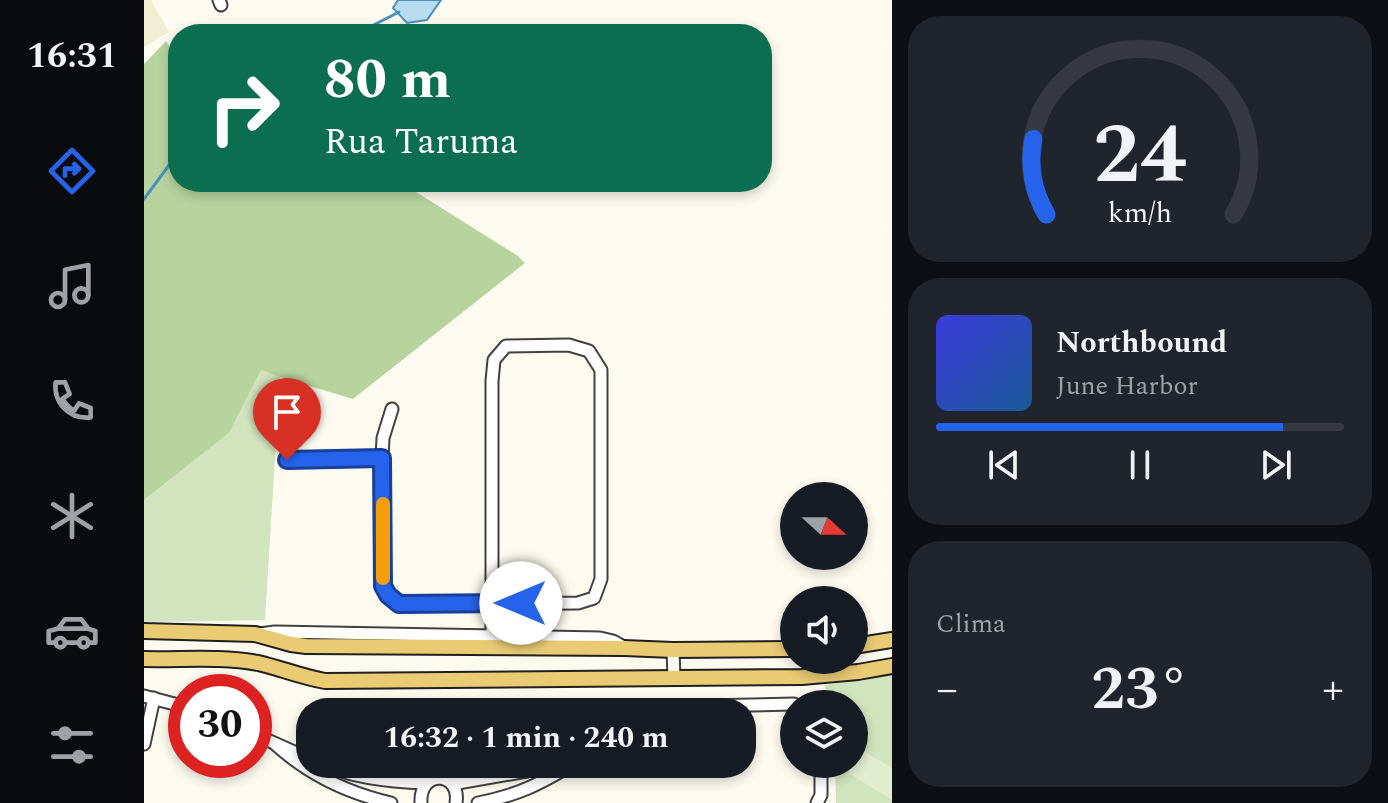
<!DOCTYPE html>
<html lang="pt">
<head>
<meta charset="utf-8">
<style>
	body { margin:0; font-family:Spectral,serif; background:#20242c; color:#f1f3f6; height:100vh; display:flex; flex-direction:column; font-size:30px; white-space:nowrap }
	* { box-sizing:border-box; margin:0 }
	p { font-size:26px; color:#9ea1a6 }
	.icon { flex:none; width:44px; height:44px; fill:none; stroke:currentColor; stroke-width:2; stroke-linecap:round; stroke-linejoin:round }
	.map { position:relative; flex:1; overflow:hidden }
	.drawer { display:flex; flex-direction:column; gap:16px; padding:16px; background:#0d0f14; width:496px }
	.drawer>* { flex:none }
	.hud { position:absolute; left:24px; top:24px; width:604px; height:168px; border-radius:32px; box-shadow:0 4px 12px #0003; background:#0b6e4f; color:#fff; overflow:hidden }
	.needle { width:52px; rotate:111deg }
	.controls { position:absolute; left:636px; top:482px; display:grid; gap:16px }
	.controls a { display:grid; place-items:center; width:88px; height:88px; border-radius:50%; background:#171b24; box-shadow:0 4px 12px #0003; font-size:40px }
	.speed { position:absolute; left:24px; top:674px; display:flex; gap:16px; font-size:40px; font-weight:700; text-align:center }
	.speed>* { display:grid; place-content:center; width:104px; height:104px; border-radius:50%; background:#171b24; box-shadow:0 4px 12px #0003; line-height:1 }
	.speed .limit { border:12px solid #d22; background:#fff; color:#111 }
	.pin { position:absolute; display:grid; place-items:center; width:68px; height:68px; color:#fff; margin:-82px -34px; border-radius:50% 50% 50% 0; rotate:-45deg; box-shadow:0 0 8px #0007 }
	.pin .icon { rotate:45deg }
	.me { position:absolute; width:88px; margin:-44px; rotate:270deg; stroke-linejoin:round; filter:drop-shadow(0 0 6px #0008) }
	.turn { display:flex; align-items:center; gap:28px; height:168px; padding:0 24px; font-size:36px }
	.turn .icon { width:104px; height:104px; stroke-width:2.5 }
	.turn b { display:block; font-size:56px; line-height:68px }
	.big { font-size:60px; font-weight:700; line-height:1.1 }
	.drawer .card { flex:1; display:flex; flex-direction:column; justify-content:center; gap:12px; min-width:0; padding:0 28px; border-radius:32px; background:#20242c }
	.drawer .dial { align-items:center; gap:0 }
	.dial svg { height:208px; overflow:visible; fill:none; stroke:#363941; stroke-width:7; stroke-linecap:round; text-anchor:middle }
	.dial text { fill:#f1f3f6; stroke:none }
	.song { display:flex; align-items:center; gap:24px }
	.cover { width:96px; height:96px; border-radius:12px; background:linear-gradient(135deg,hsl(240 70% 55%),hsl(210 70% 35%)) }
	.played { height:8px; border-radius:4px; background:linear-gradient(90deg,#2563eb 85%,#363941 85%) }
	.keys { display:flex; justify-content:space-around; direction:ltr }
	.heat { display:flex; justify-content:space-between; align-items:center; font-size:44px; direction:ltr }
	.trip { position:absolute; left:152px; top:698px; width:460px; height:80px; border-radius:32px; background:#171b24; box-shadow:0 4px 12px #0003; font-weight:700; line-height:80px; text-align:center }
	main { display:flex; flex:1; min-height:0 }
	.menu { display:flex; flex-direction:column; width:144px; justify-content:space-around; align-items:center; background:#090b0e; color:#9ea1a6 }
	.menu .icon { width:56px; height:56px }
	.menu .current { color:#2563eb }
	.menu b { font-size:36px; color:#f1f3f6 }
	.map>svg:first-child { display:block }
</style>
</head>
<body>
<main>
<nav class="menu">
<b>16:31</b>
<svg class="icon current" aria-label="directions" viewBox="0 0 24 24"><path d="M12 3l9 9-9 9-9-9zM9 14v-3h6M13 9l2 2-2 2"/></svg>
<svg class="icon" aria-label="music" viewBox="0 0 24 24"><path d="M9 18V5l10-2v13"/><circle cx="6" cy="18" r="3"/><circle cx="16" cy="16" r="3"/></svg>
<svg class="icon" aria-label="phone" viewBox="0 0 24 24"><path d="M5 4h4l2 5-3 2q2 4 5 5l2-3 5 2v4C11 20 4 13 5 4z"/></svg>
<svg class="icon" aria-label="climate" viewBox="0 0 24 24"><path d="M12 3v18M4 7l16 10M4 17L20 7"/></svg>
<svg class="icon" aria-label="car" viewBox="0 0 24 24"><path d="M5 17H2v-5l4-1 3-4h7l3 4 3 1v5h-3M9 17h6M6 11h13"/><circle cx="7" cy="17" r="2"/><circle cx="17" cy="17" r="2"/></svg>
<svg class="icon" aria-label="filters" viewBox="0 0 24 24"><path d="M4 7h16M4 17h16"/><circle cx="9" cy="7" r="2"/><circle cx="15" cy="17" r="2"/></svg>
</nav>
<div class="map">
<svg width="748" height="803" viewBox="0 0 748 803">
	<rect width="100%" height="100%" fill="#fdfbf0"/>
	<polygon fill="#f1eed3" points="0,0 7,0 25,32 0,47"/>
	<g fill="#d2e4bd">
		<polygon points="117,369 136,377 121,620 0,622 0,500 85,433"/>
		<polygon points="748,674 748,803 692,803 691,764 710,764 710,704 685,704 681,685"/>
	</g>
	<polygon fill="#b7d39e" points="22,41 34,58 34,182 256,182 374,256 381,263 209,399 136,377 117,370 85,433 0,500 0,64"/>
	<polygon fill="#e2edce" points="718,750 748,768 748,800 704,773"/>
	<polygon fill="#badcef" stroke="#4991be" stroke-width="2" points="254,0 297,0 283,20 263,23 249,8"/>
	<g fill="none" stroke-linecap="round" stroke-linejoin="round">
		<g stroke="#4991be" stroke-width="3">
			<polyline points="212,34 255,12"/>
			<polyline points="0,199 34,153"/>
		</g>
		<g stroke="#414141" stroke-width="15">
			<g id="minor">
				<polyline points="75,0 77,5"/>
				<polyline points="248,409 239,438 238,458 239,586 244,595 255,604 434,603 450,598 457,579 457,370 445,351 425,345 362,346 350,360 348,381 348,635"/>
				<polyline points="143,460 238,458"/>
				<polyline points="115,634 131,632 456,638 469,641 480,647"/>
				<polyline points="529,650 530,678"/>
				<polyline points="0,696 42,707"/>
				<polyline points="520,712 559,706 650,704"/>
				<polyline points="110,734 166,759"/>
				<polyline points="0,744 10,698"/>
				<path d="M 131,744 C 164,774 203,793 247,803"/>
				<path d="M 177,764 C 209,778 247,782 282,783"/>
				<polyline points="308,784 383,771 401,764"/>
				<path d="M 277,803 C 275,769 317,771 312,803"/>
				<path d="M 334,803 C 374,795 394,785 429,764"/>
				<polyline points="673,803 677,795 677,764"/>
			</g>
		</g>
		<g stroke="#1f1f1f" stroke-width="18">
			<g id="major">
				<polyline points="0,631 111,634 147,644 162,646 480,648 529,650 650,649"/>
				<polyline points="710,646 748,640"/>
				<path d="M 0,659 C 37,660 77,656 114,663 C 136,668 158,677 181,681 L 658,677 L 714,672 L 748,666"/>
			</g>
		</g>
		<use href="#minor" stroke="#fff" stroke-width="11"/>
		<use href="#major" stroke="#e9cb74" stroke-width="14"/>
	</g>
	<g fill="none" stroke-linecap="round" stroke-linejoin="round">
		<g stroke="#184099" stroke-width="20">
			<polyline id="route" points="143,460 238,458 239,586 244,595 255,604 377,603"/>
		</g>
		<use href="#route" stroke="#2563eb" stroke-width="14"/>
		<polyline stroke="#f59e0b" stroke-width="14" points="239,504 239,578"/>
	</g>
</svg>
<div class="controls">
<a><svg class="needle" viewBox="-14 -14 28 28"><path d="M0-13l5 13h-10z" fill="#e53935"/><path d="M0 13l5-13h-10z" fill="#9ea1a6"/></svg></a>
<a><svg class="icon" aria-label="sound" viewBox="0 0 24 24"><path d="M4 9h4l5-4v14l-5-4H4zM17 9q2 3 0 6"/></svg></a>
<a><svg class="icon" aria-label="layers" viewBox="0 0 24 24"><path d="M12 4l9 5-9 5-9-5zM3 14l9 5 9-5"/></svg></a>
</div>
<div class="speed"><div class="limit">30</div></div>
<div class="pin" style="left:143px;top:460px;background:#d93025"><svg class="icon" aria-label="arrive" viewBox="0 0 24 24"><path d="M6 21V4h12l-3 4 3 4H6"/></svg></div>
<svg class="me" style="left:377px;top:603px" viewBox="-20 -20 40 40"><circle r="19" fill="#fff"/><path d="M0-13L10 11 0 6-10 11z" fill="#2563eb"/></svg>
<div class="trip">16:32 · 1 min · 240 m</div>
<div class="hud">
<div class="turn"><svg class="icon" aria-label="right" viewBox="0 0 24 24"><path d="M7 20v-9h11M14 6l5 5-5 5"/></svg><div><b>80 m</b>Rua Taruma</div></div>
</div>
</div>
<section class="drawer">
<div class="card dial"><svg viewBox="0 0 100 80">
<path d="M14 69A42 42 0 1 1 86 69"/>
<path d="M14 69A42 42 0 0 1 9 40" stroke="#2563eb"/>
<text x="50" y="56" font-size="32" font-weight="700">24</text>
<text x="50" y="72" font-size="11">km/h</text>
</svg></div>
<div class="card">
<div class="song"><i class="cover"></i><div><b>Northbound</b><p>June Harbor</p></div></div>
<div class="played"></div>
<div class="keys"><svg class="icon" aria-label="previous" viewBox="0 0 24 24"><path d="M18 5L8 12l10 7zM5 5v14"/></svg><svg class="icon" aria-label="pause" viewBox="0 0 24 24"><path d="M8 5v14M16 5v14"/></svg><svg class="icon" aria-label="next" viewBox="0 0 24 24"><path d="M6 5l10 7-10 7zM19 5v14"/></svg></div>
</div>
<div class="card"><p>Clima</p>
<div class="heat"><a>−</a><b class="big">23°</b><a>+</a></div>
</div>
</section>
</main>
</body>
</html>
